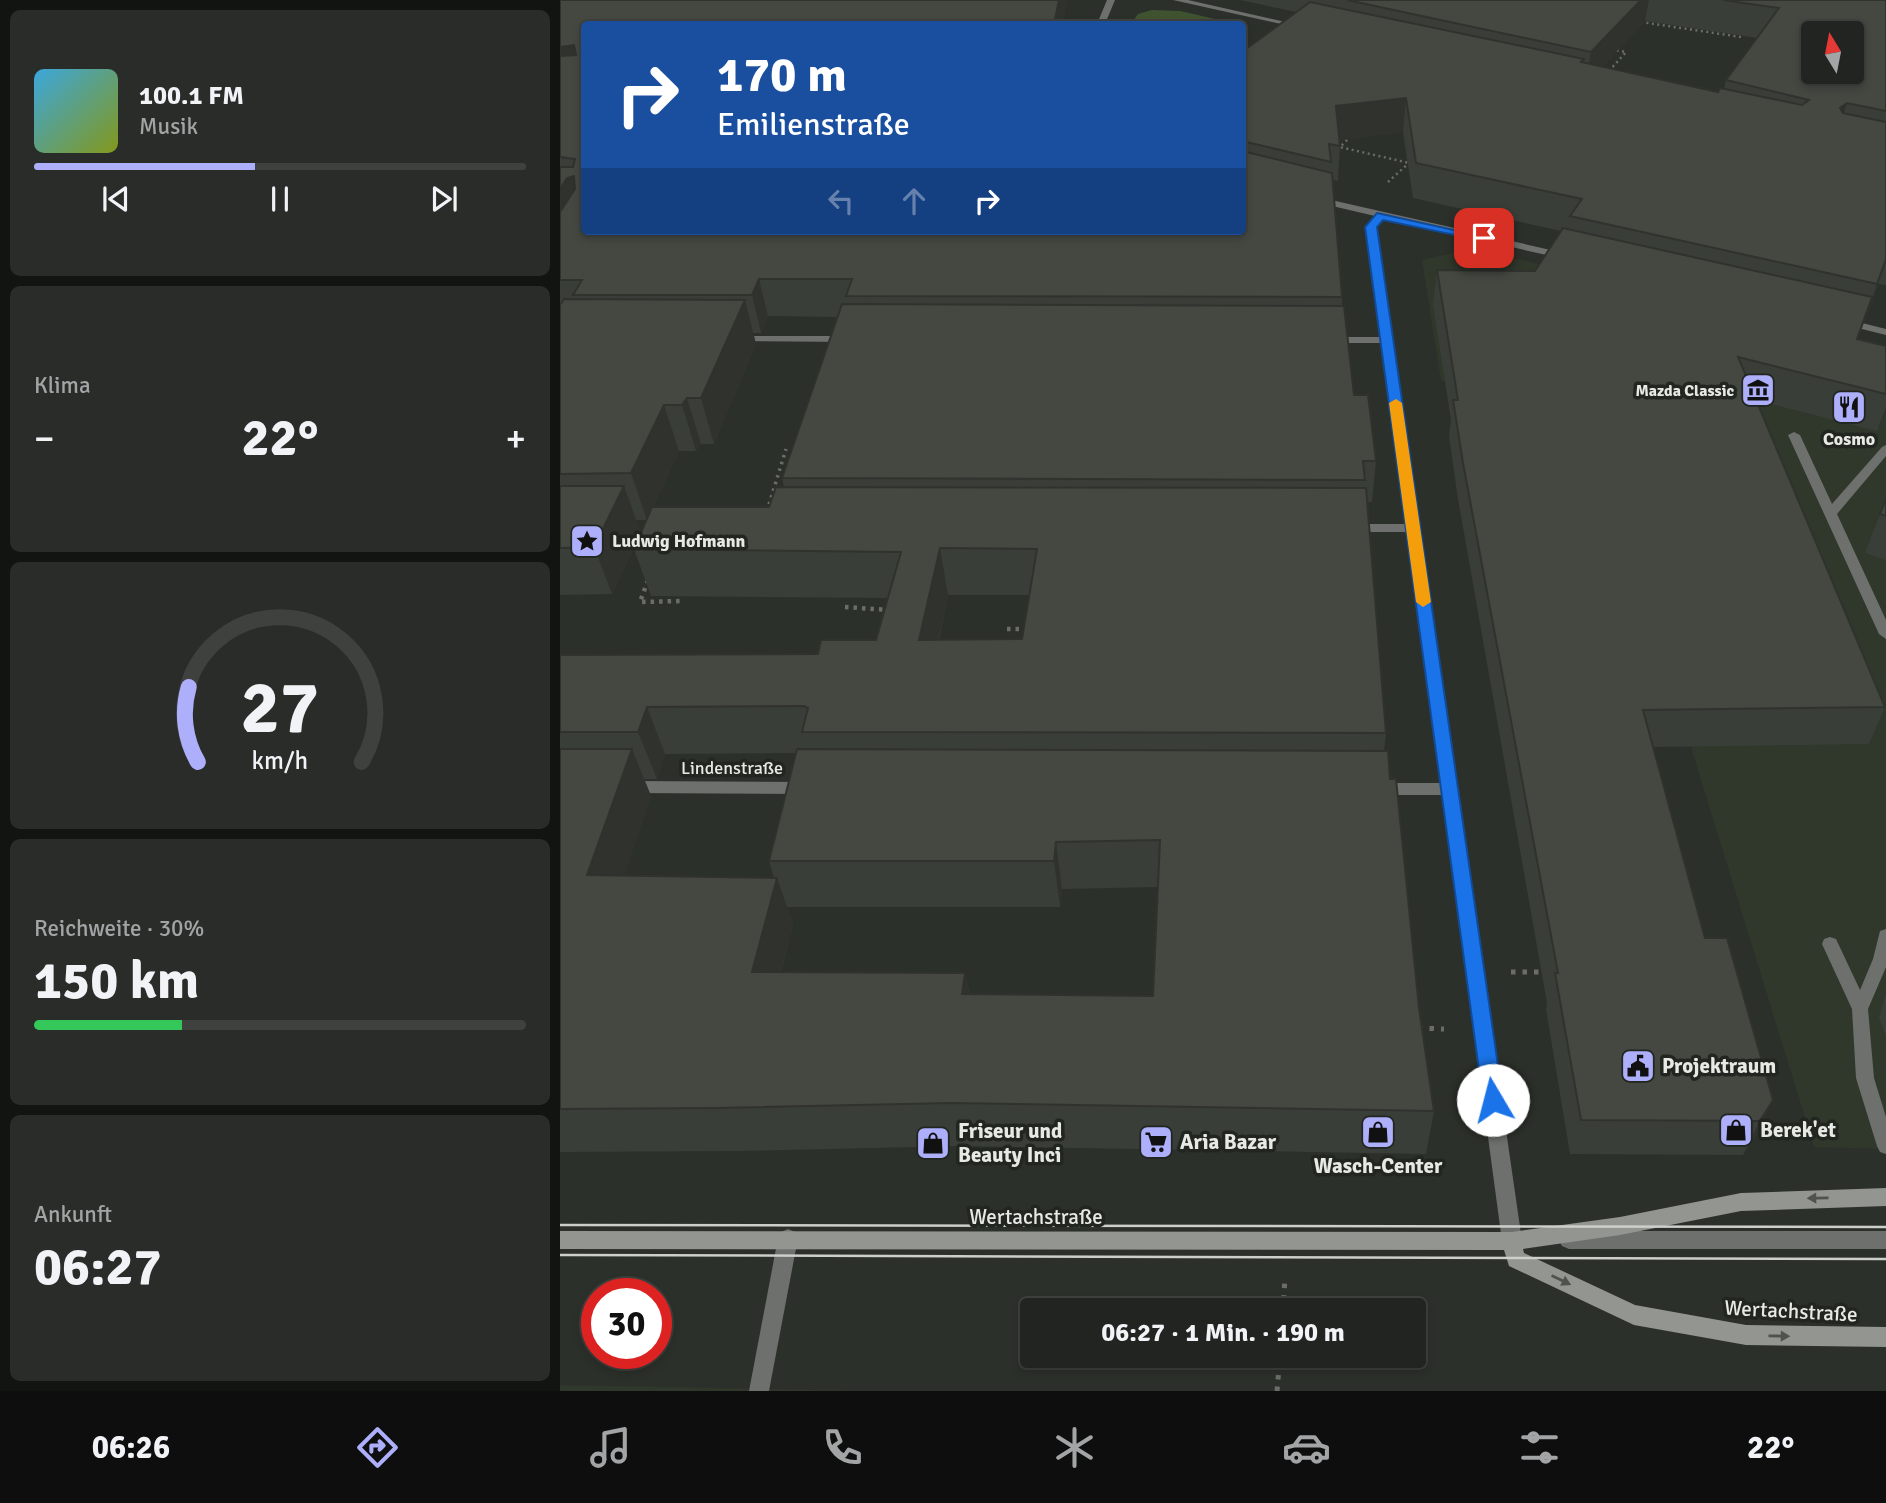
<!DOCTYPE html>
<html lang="de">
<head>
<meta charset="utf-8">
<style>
	body { margin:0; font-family:Signika,sans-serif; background:#292c29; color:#f1f3f6; height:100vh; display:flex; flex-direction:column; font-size:26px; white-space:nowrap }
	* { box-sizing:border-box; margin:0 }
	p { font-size:23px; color:#a2a4a5 }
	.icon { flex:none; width:38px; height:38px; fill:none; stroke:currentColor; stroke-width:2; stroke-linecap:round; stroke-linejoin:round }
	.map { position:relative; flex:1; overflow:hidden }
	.sheet { display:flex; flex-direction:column; gap:10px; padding:10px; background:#121412; width:560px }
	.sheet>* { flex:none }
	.guide { position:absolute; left:21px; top:21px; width:665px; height:214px; border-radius:7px; box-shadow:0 4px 10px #0003,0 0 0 2px #3e413e; background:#1a4fa0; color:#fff; overflow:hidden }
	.needle { width:46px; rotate:350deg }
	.tools { position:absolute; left:1241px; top:21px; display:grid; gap:14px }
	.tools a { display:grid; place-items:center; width:63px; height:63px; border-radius:7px; background:#212420; box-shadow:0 4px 10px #0003,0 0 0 2px #3e413e; font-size:35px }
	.speed { position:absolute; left:21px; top:1278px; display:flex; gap:14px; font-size:35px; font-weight:700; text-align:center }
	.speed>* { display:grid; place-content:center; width:91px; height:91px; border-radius:50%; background:#212420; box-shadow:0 4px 10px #0003,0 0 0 2px #3e413e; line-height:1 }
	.speed .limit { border:10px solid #d22; background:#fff; color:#111 }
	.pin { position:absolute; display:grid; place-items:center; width:60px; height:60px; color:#fff; margin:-30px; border-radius:14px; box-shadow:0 4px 10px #0006 }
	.me { position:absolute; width:77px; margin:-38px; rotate:352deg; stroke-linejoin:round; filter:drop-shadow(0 0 5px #0008) }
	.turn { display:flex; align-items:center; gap:24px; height:147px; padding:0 21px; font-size:32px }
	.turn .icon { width:91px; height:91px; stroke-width:2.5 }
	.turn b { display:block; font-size:49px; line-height:60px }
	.lanes { display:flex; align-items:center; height:66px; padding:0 21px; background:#0003; justify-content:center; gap:35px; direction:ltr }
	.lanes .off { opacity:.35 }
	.big { font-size:52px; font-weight:700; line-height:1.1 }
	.sheet .tile { flex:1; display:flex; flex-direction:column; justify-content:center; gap:10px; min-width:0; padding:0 24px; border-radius:10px; background:#292c29 }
	.sheet .dial { align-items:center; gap:0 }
	.dial svg { height:182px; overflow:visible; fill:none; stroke:#3e413e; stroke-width:7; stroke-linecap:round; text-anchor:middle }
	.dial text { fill:#f1f3f6; stroke:none }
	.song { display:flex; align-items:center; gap:21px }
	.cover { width:84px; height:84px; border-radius:10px; background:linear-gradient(135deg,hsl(200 70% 55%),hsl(70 70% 35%)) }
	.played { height:7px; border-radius:4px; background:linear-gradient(90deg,#adaffb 45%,#3e413e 45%) }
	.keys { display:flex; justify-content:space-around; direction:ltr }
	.heat { display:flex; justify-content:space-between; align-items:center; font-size:38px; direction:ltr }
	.charge { height:10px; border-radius:5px; background:linear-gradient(90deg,#34c759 30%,#3e413e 0) }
	.trip { position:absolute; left:460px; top:1298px; width:406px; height:70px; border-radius:7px; background:#212420; box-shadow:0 4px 10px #0003,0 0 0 2px #3e413e; font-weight:700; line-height:70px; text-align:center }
	.menu { display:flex; height:112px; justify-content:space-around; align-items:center; background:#0d0e0d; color:#a2a4a5 }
	.menu .icon { width:49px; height:49px }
	.menu .current { color:#adaffb }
	.menu b { font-size:32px; color:#f1f3f6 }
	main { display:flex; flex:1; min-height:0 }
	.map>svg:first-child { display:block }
</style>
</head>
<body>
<main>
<section class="sheet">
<div class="tile">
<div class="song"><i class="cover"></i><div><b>100.1 FM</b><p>Musik</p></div></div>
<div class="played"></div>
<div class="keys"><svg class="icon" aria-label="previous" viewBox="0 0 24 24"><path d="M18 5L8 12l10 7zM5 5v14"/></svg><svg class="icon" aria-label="pause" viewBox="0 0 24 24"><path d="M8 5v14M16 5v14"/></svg><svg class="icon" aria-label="next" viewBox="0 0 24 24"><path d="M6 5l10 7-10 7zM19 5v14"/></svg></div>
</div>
<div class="tile"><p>Klima</p>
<div class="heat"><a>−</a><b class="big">22°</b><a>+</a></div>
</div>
<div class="tile dial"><svg viewBox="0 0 100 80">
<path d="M14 69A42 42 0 1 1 86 69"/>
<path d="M14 69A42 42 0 0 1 10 36" stroke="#adaffb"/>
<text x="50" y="56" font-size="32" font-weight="700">27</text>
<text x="50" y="72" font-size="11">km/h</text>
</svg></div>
<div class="tile"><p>Reichweite · 30%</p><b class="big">150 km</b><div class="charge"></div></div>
<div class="tile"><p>Ankunft</p><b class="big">06:27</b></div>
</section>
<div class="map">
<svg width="1326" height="1391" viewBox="0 0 1326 1391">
	<rect width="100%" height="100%" fill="#2c302a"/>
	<g fill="#30372b">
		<polygon points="914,248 1326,351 1326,1149 1254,1147 1018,380 881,381 862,260"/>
		<polygon points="0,1385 304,1391 0,1391"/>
	</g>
	<polygon fill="#405331" points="592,10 620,11 677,24 571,24 578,14"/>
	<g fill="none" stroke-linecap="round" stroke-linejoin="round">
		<g stroke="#6a6d68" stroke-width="2.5" stroke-dasharray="2 3.5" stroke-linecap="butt">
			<polyline points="1081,22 1181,37 1183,32"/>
			<polyline points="1049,71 1066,52 1055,50"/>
			<polyline points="791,136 780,147 849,163"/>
			<polyline points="828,182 850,162"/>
		</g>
		<polyline stroke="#6a6d68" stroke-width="3.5" stroke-dasharray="2.5 4.5" stroke-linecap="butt" points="207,511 226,449"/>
		<g stroke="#6a6d68" stroke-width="4.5" stroke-dasharray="3.5 5" stroke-linecap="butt">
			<polyline points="88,580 80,602 122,601"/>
			<polyline points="285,607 329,610"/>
			<polyline points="447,629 466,629"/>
		</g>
		<g stroke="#6a6d68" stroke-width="5" stroke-dasharray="4.5 7" stroke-linecap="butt">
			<polyline points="951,972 988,972"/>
			<polyline points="858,1028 884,1029"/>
			<polyline points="723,1311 725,1277"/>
			<polyline points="717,1391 720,1356"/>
		</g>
		<g fill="#6e706d" fill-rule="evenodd">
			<polygon points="1234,432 1240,435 1272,504 1322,447 1326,445 1326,456 1277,514 1326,620 1326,639 1319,634 1228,435"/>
			<polygon points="1326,929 1326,967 1308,1009 1314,1078 1326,1117 1326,1154 1320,1152 1317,1146 1296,1078 1292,1009 1262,944 1264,939 1270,937 1276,939 1300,990 1313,959 1320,931"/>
			<polygon points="228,1229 235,1232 238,1238 209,1391 189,1391 218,1238 221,1232"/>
			<polygon points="1009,1231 1326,1231 1326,1249 1009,1249 1002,1246 999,1240 1002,1234"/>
		</g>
		<g fill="#6e706d" fill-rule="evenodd">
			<polygon points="547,0 555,0 545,24 537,24"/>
			<polygon points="613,0 628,0 743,26 739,28"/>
			<polygon points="758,197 1004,253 1009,256 1004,259 824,218 816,227 962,1241 959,1247 952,1250 945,1247 942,1241 882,795 820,795 815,793 813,789 815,785 820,783 881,783 847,532 792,532 786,528 792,524 846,524 822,343 771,343 766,340 771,337 821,337 806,227 815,216 755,202 753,200"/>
			<polygon points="1286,319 1326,329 1326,335 1282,324 1282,320"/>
			<polygon points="176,336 289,336 294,339 289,342 172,341 172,337"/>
			<polygon points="68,781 244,782 249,784 251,788 249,792 244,794 68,793 63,791 61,787 63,783"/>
		</g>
		<polygon fill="#929590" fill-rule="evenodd" points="1326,1188 1326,1206 1181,1211 1060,1235 963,1249 964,1253 1075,1305 1186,1325 1326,1327 1326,1347 1186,1345 1074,1325 949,1266 944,1250 0,1249 0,1231 952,1232 1060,1217 1181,1193"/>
		<g stroke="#cccfca" stroke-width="2.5">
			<polyline points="0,1225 1326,1227"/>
			<polyline points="0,1255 1326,1259"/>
		</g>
	</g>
	<g fill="#3a3e38" fill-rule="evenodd">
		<path d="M 0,0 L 24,24 L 682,231 L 682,52 L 736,12 L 680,0 L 1326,0 L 1326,285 L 1318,284 L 1298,339 L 1326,346 L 1326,412 L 1317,431 L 1196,400 L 1325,707 L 1309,744 L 1093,747 L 1145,938 L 1213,1100 L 1196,1135 L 1183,1155 L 1010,1154 L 986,1009 L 987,1003 L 898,499 L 889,436 L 891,420 L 873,305 L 877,270 L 975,271 L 1001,231 L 853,198 L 843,132 L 779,140 L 780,146 L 778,181 L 773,180 L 782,297 L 782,306 L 794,395 L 816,461 L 812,502 L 808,502 L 826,733 L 824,751 L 830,779 L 859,1008 L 874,1111 L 866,1154 L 401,1146 L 176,1151 L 0,1152 L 0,655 L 258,654 L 316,640 L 328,598 L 91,596 L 74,549 L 87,520 L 76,520 L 81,533 L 52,594 L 0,595 ZM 1085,21 L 1197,38 L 1166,80 L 1164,89 L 1158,92 L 1042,67 ZM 208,316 L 278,317 L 222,478 L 224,487 L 209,507 L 93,507 L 119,451 L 136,451 L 141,444 L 154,444 L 196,344 L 193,333 L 201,333 ZM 388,595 L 469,595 L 462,639 L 379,640 ZM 236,753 L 209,861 L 214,878 L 64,876 L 91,796 L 84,779 L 97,779 L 105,754 ZM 598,887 L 593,996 L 410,994 L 405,973 L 221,972 L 233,924 L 227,907 L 500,907 L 502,889 Z"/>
		<polygon points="1326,499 1326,560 1305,553"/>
		<polygon points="1326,993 1326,1036 1319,1018"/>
	</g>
	<g fill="#30322e">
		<polygon points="499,0 508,0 503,24 494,24"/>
		<polygon points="1081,0 1089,0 1085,21 1025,85 1031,52"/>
		<polygon points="14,45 24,78 0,81 0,47"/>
		<polygon points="846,98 843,132 774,141 776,106"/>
		<polygon points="1287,103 1277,137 1280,108"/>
		<polygon points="14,176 24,209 0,243 0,189 7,178"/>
		<polygon points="1326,259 1318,284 1304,321 1317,284"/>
		<polygon points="199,279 208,316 201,333 192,295"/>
		<polygon points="185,300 196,344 154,444 141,398"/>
		<polygon points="127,398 141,444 136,451 122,405"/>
		<polygon points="104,405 119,451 87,520 71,473"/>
		<polygon points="1326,407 1326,412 1317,431"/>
		<polygon points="64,486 81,533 52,594 34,547"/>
		<polygon points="380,548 388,595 368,687 359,640"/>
		<polygon points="87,707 105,754 97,779 78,732"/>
		<polygon points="72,749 91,796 49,921 27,875"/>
		<polygon points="496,842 502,889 500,907 494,861"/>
		<polygon points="217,878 233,924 209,1017 192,972"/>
		<polygon points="405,973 415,1018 402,994"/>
		<polygon points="1213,1100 1196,1135 1183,1155 1200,1121"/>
	</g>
	<g fill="#444841" stroke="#30322e" stroke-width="2" fill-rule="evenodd">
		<polygon points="0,0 499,0 494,24 24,24 24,231 682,231 682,151 772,173 782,297 286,296 292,279 199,279 192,295 13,295 22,280 0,280 0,212 15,189 14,176 7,178 0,189 0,167 13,167 15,159 0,157 0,56 16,55 14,45 0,47"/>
		<polygon points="787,0 1081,0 1031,52"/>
		<path d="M 1163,0 L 1326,0 L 1326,111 L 1287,103 L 1280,108 L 1283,113 L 1326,122 L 1326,259 L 1317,284 L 1010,216 L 1022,199 L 856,163 L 846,98 L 776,106 L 780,146 L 769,144 L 771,162 L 682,141 L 682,52 L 750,2 L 1024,59 L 1021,62 L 1158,92 L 1160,88 L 1242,105 L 1249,100 L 1166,80 L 1219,8 ZM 1253,33 L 1292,33 L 1292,72 L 1253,72 Z"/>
		<polygon points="1003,228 1312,297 1297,339 1326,346 1326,394 1178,357 1325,707 1083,710 1145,938 1167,938 1213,1100 1200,1121 1021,1120 995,973 998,973 903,463 893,400 898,400 877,270 975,271"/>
		<polygon points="4,299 185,300 141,398 127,398 122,405 104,405 71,473 0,474 0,305"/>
		<polygon points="282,304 784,306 794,395 808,395 816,461 803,461 805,480 222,478"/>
		<polygon points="0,486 64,486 34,547 0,548"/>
		<path d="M 216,487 L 806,488 L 826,733 L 242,732 L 248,708 L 244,706 L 87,707 L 78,732 L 0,732 L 0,655 L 258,654 L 261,640 L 316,640 L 341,552 L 74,549 L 92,507 L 209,507 ZM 380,548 L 477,549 L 462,639 L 359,640 Z"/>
		<polygon points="1326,499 1326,516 1320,514"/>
		<polygon points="0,749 72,749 27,875 217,878 192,972 405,973 402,994 593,996 600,840 496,842 494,861 209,861 237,749 828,751 830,779 836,779 859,1008 874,1111 391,1103 156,1108 0,1109"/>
	</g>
	<defs><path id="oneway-solid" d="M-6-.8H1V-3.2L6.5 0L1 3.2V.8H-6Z" transform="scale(1.75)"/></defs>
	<g fill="#4f524d">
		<use href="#oneway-solid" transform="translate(1258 1198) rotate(179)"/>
		<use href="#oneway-solid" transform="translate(1001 1280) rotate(26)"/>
		<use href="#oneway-solid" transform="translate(1219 1336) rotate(1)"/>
	</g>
	<polygon fill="#1a73e8" stroke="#114b97" stroke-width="2" points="817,213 930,238 924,241 823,220 817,227 943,1100 940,1106 933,1109 926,1106 923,1100 805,227"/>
	<polygon fill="#f59e0b" points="836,399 842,403 871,602 863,607 856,602 829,403"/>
	<defs>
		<g id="museum-square" transform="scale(1.75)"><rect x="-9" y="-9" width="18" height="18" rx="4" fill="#adaffb" stroke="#222620"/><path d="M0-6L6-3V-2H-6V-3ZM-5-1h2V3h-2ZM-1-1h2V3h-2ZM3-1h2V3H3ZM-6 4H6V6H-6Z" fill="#111"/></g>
		<g id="restaurant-square" transform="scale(1.75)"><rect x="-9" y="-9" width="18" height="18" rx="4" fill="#adaffb" stroke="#222620"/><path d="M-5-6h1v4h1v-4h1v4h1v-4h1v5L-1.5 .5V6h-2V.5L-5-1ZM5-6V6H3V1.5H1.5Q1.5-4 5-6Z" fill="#111"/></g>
		<g id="sight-square" transform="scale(1.75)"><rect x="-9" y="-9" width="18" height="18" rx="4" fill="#adaffb" stroke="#222620"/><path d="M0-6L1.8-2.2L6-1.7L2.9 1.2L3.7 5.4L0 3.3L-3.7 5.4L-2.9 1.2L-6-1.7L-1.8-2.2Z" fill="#111"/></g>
		<g id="civic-square" transform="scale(1.75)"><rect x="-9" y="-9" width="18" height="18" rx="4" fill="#adaffb" stroke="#222620"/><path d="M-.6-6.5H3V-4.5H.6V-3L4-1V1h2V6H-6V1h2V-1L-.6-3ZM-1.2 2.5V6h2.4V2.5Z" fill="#111"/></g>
		<g id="shop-square" transform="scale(1.75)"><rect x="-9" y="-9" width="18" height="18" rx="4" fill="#adaffb" stroke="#222620"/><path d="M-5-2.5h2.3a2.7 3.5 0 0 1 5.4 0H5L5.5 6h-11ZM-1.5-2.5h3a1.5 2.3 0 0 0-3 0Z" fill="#111"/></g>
		<g id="supermarket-square" transform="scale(1.75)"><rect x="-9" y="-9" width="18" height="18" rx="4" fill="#adaffb" stroke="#222620"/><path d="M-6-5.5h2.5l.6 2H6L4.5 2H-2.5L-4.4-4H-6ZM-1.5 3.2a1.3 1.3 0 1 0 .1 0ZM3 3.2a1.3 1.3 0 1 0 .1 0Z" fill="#111"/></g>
	</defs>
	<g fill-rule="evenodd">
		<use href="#museum-square" x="1198" y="390"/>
		<use href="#restaurant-square" x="1289" y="407"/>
		<use href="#sight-square" x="27" y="541"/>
		<use href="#civic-square" x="1078" y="1066"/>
		<use href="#shop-square" x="1176" y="1130"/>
		<use href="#shop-square" x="818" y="1132"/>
		<use href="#supermarket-square" x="596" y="1142"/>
		<use href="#shop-square" x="373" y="1143"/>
	</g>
	<g text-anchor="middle" stroke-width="7" stroke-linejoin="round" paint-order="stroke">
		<g font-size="16" font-weight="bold" fill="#e7e9e5" stroke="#222620" text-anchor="end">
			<text x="1174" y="396">Mazda Classic</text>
		</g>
		<g font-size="18" font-weight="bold" fill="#e7e9e5" stroke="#222620">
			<text x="1289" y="445">Cosmo</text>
			<text x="52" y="547" text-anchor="start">Ludwig Hofmann</text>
		</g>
		<g font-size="18" fill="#e7e9e5" stroke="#222620">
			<text x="172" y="774">Lindenstraße</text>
		</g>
		<g font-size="21" font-weight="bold" fill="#e7e9e5" stroke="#222620" text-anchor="start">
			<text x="1102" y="1073">Projektraum</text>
			<text x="1200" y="1137">Berek'et</text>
			<text x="398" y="1138">Friseur und<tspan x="398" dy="24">Beauty Inci</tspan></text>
			<text x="620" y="1149">Aria Bazar</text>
			<text x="818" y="1173" text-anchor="middle">Wasch-Center</text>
		</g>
		<g font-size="21" fill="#e7e9e5" stroke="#222620">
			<text x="476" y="1224">Wertachstraße</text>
			<text transform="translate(1231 1311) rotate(3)" y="7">Wertachstraße</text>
		</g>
	</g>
</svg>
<div class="tools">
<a><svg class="needle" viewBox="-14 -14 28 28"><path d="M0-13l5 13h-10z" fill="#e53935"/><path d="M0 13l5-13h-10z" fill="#a2a4a5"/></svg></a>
</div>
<div class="speed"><div class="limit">30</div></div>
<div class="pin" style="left:924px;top:238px;background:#d93025"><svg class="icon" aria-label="arrive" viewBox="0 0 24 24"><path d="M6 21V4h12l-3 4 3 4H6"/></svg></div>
<svg class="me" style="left:933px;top:1100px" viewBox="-20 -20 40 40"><circle r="19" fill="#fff"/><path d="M0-13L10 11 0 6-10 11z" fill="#1a73e8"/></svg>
<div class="trip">06:27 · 1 Min. · 190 m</div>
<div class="guide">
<div class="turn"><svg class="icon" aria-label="right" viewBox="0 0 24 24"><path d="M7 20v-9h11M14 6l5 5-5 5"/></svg><div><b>170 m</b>Emilienstraße</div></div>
<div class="lanes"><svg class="icon off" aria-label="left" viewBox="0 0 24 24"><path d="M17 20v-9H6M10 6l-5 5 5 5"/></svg><svg class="icon off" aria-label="ahead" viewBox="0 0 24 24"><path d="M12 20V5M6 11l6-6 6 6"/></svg><svg class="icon" aria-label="right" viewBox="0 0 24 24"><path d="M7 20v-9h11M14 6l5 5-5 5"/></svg></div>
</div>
</div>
</main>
<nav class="menu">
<b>06:26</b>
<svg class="icon current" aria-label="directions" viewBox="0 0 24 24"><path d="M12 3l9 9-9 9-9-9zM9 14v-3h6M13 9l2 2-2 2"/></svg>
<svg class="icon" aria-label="music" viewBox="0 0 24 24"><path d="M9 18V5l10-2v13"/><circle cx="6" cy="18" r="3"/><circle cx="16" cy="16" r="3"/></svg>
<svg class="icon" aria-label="phone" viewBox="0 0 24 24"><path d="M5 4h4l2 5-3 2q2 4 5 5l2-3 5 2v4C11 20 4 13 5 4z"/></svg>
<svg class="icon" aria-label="climate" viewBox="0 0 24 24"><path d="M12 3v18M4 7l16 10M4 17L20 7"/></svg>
<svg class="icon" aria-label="car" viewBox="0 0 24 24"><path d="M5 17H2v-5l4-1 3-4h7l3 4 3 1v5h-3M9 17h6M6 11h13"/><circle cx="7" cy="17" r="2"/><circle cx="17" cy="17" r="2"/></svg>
<svg class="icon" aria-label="filters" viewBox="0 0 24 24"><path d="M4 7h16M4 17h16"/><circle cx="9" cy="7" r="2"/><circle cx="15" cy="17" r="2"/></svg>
<b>22°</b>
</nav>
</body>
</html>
